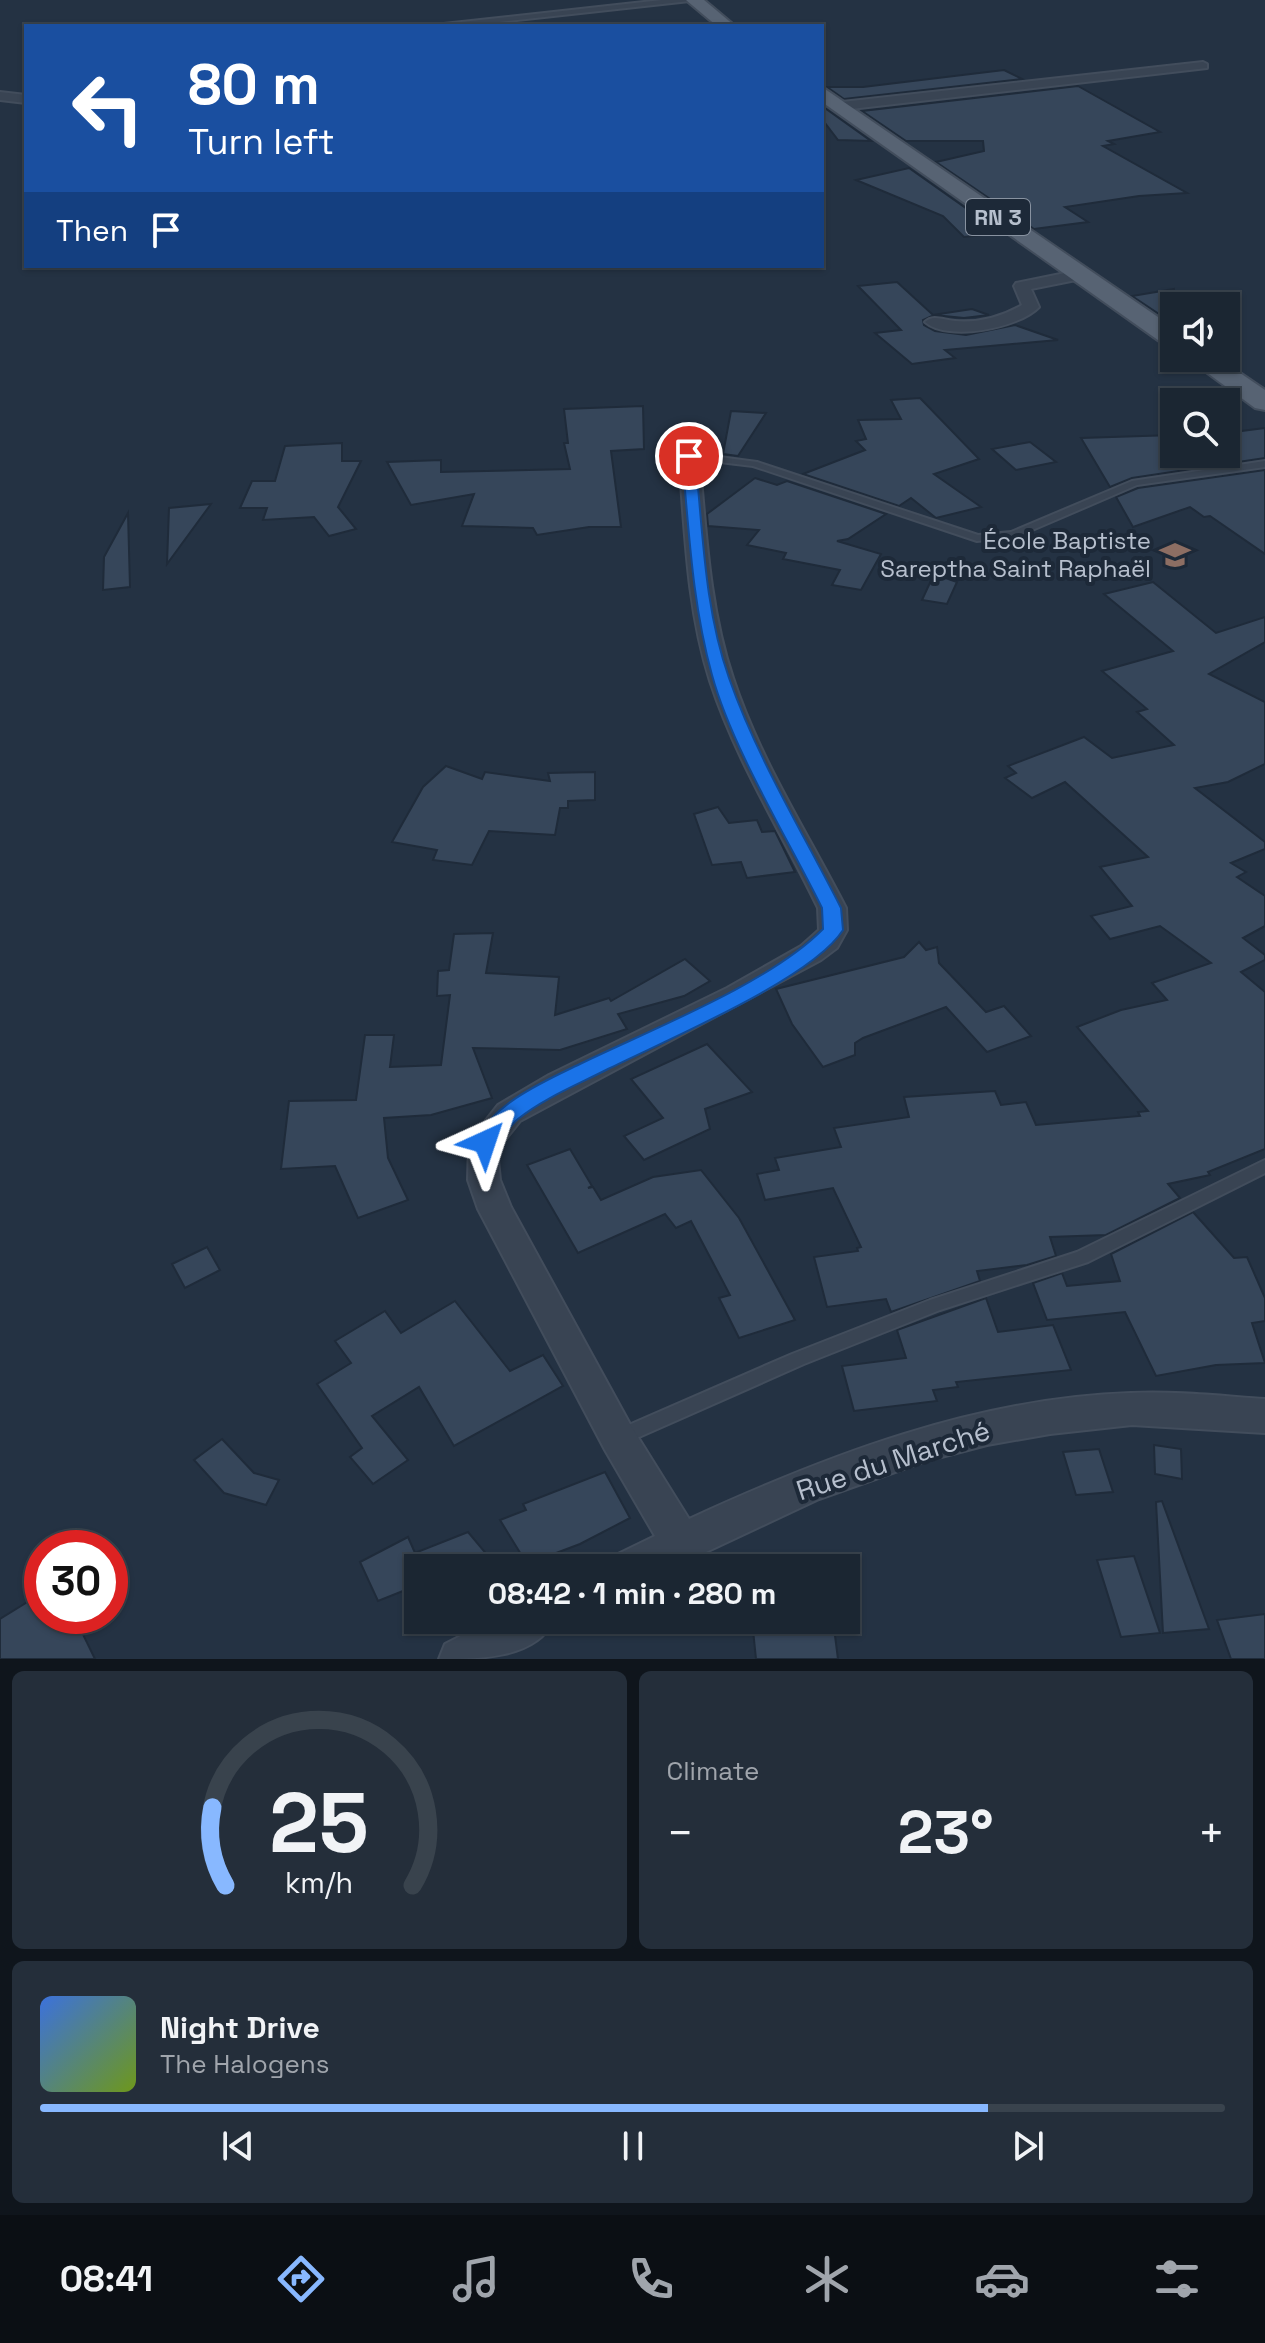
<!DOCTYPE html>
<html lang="en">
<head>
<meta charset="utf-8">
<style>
	body { margin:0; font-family:"Space Grotesk",sans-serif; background:#242e3a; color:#f1f3f6; height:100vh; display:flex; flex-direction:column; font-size:30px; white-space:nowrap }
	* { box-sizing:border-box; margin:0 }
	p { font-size:26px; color:#a0a5ac }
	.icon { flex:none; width:44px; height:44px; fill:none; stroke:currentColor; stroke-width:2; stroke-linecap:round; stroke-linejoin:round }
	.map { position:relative; height:1659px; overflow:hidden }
	.sheet { display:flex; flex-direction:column; gap:12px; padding:12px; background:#0f151c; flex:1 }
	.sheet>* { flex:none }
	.guide { position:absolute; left:24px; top:24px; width:800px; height:244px; border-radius:0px; box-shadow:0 2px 6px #0004,0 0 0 2px #39434d; background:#1a4fa0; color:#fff; overflow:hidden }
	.tools { position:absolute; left:1160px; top:292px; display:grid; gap:16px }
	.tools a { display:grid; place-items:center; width:80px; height:80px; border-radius:0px; background:#1b2632; box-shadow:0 2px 6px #0004,0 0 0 2px #39434d; font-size:40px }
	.speed { position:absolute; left:24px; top:1530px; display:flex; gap:16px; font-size:40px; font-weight:700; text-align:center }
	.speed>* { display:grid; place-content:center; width:104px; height:104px; border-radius:50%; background:#1b2632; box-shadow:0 2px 6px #0004,0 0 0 2px #39434d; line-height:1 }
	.speed .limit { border:12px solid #d22; background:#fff; color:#111 }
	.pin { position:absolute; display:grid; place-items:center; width:68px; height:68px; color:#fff; margin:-34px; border:4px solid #fff; border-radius:50%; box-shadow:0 2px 8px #0007 }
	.me { position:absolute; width:88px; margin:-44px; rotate:42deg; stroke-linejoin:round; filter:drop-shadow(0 0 6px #0008) }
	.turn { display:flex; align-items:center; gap:28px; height:168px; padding:0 32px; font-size:36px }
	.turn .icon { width:104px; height:104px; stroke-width:2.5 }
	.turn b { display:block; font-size:56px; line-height:68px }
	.then { display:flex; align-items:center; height:76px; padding:0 32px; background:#0003; gap:16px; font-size:30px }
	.big { font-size:60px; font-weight:700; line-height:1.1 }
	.sheet .tile { flex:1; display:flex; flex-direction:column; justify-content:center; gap:12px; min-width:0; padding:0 28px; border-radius:12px; background:#242e3a }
	.sheet .dial { align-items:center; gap:0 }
	.dial svg { height:208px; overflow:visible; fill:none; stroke:#39434d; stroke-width:7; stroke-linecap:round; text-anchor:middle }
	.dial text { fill:#f1f3f6; stroke:none }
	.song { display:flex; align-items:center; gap:24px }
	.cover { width:96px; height:96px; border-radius:12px; background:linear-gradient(135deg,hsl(220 70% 55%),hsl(80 70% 35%)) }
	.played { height:8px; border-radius:4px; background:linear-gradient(90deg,#88b8ff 80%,#39434d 80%) }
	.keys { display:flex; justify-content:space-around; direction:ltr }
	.heat { display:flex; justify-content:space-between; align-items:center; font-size:44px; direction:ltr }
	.sheet .tiles { flex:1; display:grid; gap:12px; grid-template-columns:1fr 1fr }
	.tile:last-child { grid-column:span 2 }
	.trip { position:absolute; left:404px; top:1554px; width:456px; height:80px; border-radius:0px; background:#1b2632; box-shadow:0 2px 6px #0004,0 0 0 2px #39434d; font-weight:700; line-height:80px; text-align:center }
	.tabs { display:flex; height:128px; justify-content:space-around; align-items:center; background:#0b0f14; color:#a0a5ac }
	.tabs .icon { width:56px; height:56px }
	.tabs .current { color:#88b8ff }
	.tabs b { font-size:36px; color:#f1f3f6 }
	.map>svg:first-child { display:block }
</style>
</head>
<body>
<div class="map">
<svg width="1265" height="1659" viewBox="0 0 1265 1659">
	<rect width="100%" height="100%" fill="#243243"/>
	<g fill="#36465a" stroke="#1f2b3a" stroke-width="2">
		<polygon points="1004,70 1022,79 844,99 827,87 863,87"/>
		<polygon points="1078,86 1160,132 1108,141 1114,144 1103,146 1187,193 1139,196 1065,207 1088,222 1034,229 936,162 984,151 983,141 906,141 862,111"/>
		<polygon points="822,106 871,141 838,140 822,119"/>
		<polygon points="909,168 1001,233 964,237 943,216 856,180"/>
		<polygon points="897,282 933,315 972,309 989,315 964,318 934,315 923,320 924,325 935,331 966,335 1015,325 1058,340 945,350 955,358 912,364 875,333 901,330 858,286"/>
		<polygon points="1174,289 1174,324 1132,296"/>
		<polygon points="920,398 979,459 934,474 981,507 936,518 911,498 899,506 803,474 865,450 856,441 866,439 858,420 901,419 891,400"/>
		<polygon points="643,406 644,449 611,451 621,527 589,527 537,535 533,528 462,526 474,494 411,505 387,462 441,460 441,472 570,469 564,443 568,443 564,409"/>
		<polygon points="731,411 766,413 738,456 723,454"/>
		<polygon points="1265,428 1265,458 1132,478 1110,487 1081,438 1174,435 1174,454 1226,454 1226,433"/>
		<polygon points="1030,442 1056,462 1016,470 992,449"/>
		<polygon points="342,443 342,461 361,461 338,507 356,529 329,536 314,517 263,520 267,508 240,508 252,481 275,481 285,446"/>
		<polygon points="1265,470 1265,554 1210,516 1204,517 1190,507 1133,527 1116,497 1138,488"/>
		<polygon points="755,478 777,485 787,481 886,514 848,539 837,541 881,554 861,590 832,585 840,570 783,559 786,553 747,545 759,530 708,526 707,514"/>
		<polygon points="211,504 167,564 169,508"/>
		<polygon points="128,513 130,587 103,590 104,557"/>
		<polygon points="934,574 957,582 947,604 922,600"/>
		<polygon points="1153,582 1216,633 1265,617 1265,642 1209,674 1265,702 1265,764 1228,782 1195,788 1265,842 1265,849 1231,863 1246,872 1237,877 1265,896 1265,926 1243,938 1265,955 1265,960 1241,972 1265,992 1265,1149 1208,1172 1210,1175 1168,1184 1180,1198 1106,1235 1050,1237 1056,1256 1027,1265 977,1271 980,1281 891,1312 886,1299 827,1307 814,1257 858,1251 857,1248 861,1247 833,1188 765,1200 757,1174 779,1170 775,1158 841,1147 834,1128 909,1117 904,1097 995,1091 1001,1105 1026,1102 1036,1125 1140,1116 1138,1112 1148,1111 1077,1027 1121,1010 1167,1000 1152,983 1211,963 1160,926 1110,939 1091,916 1132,906 1100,867 1148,857 1065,782 1032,798 1005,778 1016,773 1008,766 1084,737 1112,758 1174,745 1137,712 1147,709 1102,671 1173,651 1104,594"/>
		<polygon points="446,766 482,779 485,772 550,781 548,773 595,772 595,800 568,801 568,808 560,808 555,835 489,831 472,865 433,860 437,850 392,842 423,787"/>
		<polygon points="718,807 729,823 757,820 762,832 775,831 795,872 747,878 741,862 712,865 694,814"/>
		<polygon points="493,933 486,973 559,977 555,1015 609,998 611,1001 685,959 710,981 684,996 618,1014 627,1029 560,1050 473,1048 492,1098 431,1115 384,1118 388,1158 408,1200 358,1218 335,1166 281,1169 289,1101 356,1100 365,1035 394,1035 390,1067 441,1065 450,995 437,996 438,971 449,970 454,934"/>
		<polygon points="919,942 926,950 937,947 939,963 986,1012 1004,1006 1031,1036 987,1052 946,1007 863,1038 855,1043 855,1055 823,1067 792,1024 776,989 904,957"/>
		<polygon points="707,1044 752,1092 705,1109 710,1129 644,1160 624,1136 663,1118 631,1079"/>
		<polygon points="570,1149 592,1186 588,1188 593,1187 601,1200 653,1177 701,1170 739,1218 795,1320 739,1338 719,1298 730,1295 691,1221 676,1228 665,1214 578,1253 527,1165"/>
		<polygon points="1193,1212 1234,1258 1247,1257 1265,1298 1265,1321 1252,1323 1265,1363 1216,1365 1156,1376 1125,1312 1047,1320 1033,1283 1062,1273 1067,1286 1120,1281 1111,1254"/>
		<polygon points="207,1247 220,1270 185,1288 172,1264"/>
		<polygon points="986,1298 998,1332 1053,1325 1071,1370 956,1382 958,1387 933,1390 937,1401 854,1411 842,1366 906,1358 897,1330"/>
		<polygon points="455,1301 510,1371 543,1355 563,1386 454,1446 419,1387 372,1416 408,1460 373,1484 350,1457 362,1448 317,1384 351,1363 335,1341 385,1311 401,1333"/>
		<polygon points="222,1439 254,1473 279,1480 266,1505 224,1493 194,1460"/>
		<polygon points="1154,1445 1181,1449 1182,1479 1155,1474"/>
		<polygon points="1099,1449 1113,1492 1076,1495 1063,1452"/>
		<polygon points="605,1472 630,1518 580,1544 527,1564 500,1520 526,1510 523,1504"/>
		<polygon points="1162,1501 1209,1629 1163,1633 1156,1502"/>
		<polygon points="468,1532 489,1557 461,1568 418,1568 418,1585 378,1601 360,1562 408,1537 415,1553"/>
		<polygon points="1134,1556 1160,1633 1121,1637 1097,1560"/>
		<polygon points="42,1593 42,1616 74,1616 95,1659 0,1659 0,1619"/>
		<polygon points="1265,1614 1265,1659 1231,1659 1217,1620"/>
		<polygon points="752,1620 833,1620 838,1659 756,1659"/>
	</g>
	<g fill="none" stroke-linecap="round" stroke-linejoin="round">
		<g stroke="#424d5c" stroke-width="4">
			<g id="lane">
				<polygon points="689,453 757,462 978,535 1011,532 1132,481 1265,461 1265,467 1137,485 1016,537 977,541 753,466 686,458 686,454"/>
				<polygon points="1265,1160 1265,1173 1088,1262 940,1310 804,1364 621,1445 615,1443 612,1437 615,1431 792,1354 930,1300 1077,1252"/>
			</g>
		</g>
		<g stroke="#424d5c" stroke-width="4">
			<g id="street">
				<polygon points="662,0 699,0 463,26 425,26"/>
				<polygon points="1203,62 1207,64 1207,68 842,110 836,106 842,102"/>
				<polygon points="0,92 26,95 26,103 0,100"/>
				<path d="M 1080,270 L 1086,272 L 1086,278 L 1031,289 L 1039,307 C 1019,328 948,342 925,322 C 933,314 943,320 955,321 C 979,323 1001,317 1022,305 L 1014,286 L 1016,283 Z"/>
				<path d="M 689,450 L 699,456 C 706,530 709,607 733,678 C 760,760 807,832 846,908 L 847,930 L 837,948 L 821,960 L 520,1121 L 500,1146 L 498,1160 L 500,1180 L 511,1207 L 631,1426 L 689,1519 C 828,1455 977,1398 1131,1393 C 1176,1391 1221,1396 1265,1399 L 1265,1433 L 1132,1425 L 1050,1434 L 987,1445 L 926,1461 L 819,1499 L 672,1568 L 612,1568 L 618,1554 L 655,1536 L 605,1450 L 478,1209 L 468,1180 L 469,1142 L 498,1105 L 549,1075 L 727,988 L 801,946 L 819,930 L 818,908 C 782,833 736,761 710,681 C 687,609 685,531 679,456 Z"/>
				<path d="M 492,1620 L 554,1620 C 536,1659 478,1659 439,1659 L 445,1644 Z"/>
			</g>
		</g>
		<g stroke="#424d5c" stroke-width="4">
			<g id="primary">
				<polygon points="686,0 704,0 735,26 717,26"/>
				<polygon points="822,87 1174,328 1174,348 1165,345 822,102"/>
				<polygon points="1187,358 1218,358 1265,390 1265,410 1255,408"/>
			</g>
		</g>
		<use href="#lane" fill="#394453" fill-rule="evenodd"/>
		<use href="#street" fill="#394453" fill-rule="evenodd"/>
		<use href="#primary" fill="#576373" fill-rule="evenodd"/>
	</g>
	<path fill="#1a73e8" stroke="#114b97" stroke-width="2" d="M 689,452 L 695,456 C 703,530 704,608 729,678 C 757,758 803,833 841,908 L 843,930 C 812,979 664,1041 608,1069 C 579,1084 544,1098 518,1119 C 504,1130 498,1154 477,1148 L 474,1142 C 495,1102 543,1082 582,1063 C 652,1029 770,983 823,929 L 822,908 C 788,839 732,748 712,675 C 692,603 689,530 682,456 Z"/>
	<defs>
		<g id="school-bare" transform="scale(2.4)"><path d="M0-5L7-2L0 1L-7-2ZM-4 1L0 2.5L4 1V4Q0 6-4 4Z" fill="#8d6e63" stroke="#1d2938" stroke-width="2.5" paint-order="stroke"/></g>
	</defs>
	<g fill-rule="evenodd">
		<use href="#school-bare" x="1175" y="555"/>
	</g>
	<g text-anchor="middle" stroke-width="8" stroke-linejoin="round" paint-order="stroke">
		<rect fill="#1d2938" stroke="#8892a0" stroke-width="2" x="966" y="199" width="64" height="36" rx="6"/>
		<g font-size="22" font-weight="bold" fill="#b6bfcd">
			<text x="998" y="225">RN 3</text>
		</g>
		<g font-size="24" fill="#b6bfcd" stroke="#1d2938" text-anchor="end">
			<text x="1151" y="549">École Baptiste<tspan x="1151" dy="28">Sareptha Saint Raphaël</tspan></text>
		</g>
		<g font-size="28" fill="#b6bfcd" stroke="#1d2938">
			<text transform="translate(893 1460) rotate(-18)" y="10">Rue du Marché</text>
		</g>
	</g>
</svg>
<div class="tools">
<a><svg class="icon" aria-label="sound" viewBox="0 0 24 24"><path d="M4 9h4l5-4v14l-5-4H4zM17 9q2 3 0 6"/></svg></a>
<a><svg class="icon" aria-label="search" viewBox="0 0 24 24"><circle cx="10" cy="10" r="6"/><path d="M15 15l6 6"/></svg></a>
</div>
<div class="speed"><div class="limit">30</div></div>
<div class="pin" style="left:689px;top:456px;background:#d93025"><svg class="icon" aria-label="arrive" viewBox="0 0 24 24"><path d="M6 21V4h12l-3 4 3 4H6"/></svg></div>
<svg class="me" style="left:485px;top:1142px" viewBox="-20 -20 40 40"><path d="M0-17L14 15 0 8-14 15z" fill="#1a73e8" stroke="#fff" stroke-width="4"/></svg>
<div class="trip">08:42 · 1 min · 280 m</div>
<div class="guide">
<div class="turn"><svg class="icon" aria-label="left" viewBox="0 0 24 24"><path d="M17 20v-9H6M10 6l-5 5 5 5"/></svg><div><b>80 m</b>Turn left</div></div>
<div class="then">Then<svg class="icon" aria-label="arrive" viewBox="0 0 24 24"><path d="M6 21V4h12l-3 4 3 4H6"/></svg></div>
</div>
</div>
<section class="sheet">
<div class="tiles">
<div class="tile dial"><svg viewBox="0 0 100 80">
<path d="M14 69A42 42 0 1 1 86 69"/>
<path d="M14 69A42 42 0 0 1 9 39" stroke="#88b8ff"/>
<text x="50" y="56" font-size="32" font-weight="700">25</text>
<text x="50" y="72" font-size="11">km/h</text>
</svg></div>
<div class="tile"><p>Climate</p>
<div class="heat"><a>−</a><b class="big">23°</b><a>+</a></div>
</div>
<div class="tile">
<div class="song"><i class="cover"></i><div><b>Night Drive</b><p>The Halogens</p></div></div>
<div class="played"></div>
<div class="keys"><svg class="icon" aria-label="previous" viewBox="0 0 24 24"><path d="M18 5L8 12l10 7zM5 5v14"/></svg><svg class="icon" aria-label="pause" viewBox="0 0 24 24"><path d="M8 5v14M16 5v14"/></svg><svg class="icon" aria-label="next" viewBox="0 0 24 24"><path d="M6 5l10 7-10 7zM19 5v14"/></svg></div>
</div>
</div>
</section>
<nav class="tabs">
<b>08:41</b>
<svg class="icon current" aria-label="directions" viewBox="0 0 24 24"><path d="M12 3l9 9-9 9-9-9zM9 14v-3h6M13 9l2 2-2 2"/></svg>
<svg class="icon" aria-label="music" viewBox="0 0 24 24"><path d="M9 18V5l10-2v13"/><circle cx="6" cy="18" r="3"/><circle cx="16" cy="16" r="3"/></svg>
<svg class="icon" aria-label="phone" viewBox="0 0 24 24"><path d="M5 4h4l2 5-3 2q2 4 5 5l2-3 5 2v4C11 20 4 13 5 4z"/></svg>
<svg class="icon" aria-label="climate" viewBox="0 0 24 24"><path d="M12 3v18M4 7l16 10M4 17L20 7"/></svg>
<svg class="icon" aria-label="car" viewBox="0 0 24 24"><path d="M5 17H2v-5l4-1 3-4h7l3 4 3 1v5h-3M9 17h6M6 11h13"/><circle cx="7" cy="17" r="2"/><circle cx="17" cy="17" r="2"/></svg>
<svg class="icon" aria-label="filters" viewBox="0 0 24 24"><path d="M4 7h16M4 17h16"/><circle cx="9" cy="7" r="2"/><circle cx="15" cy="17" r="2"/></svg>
</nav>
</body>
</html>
